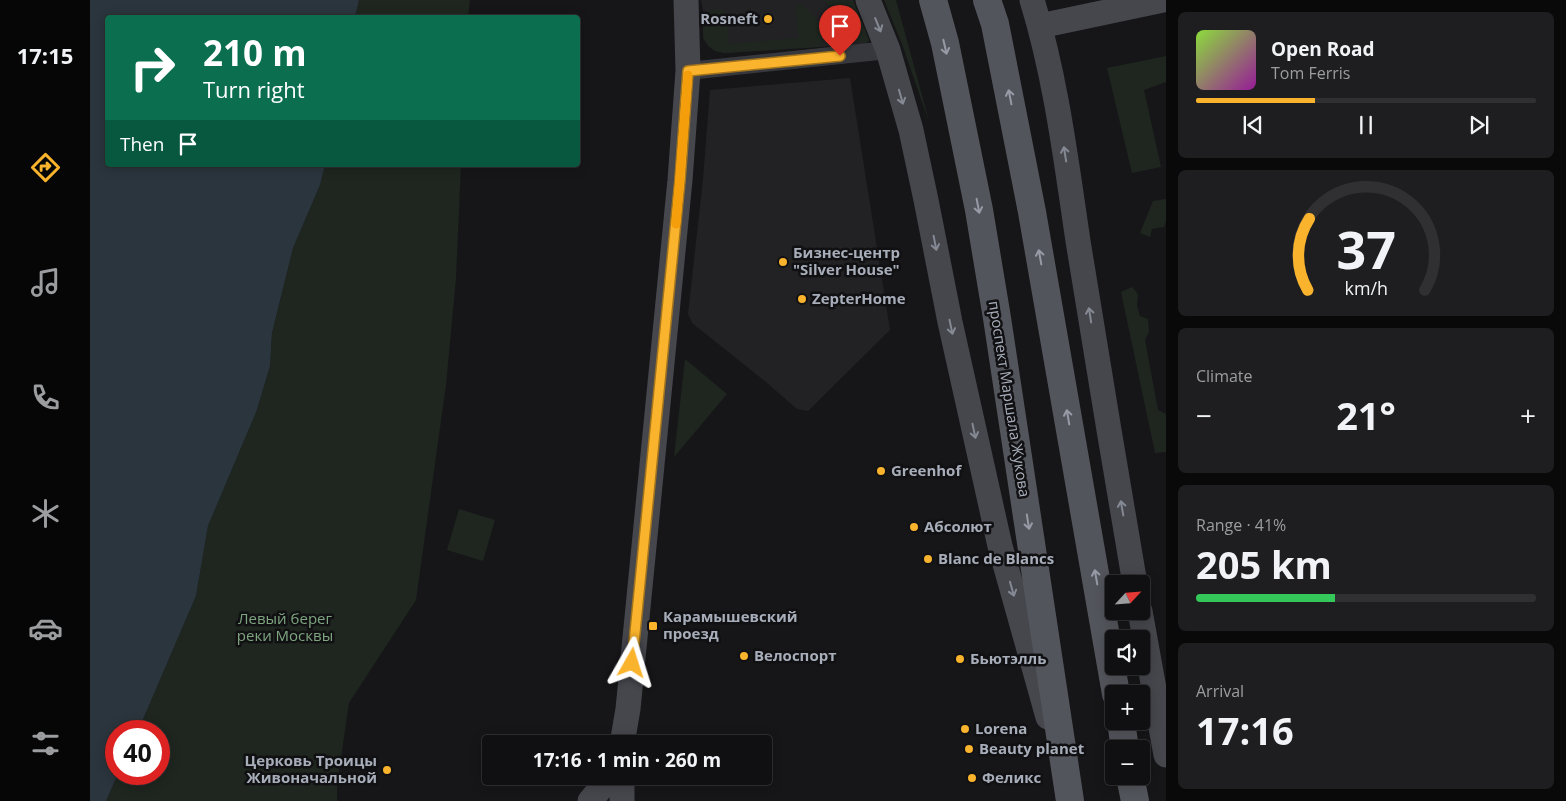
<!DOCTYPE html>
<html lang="en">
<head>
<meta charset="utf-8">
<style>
	body { margin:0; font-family:"Open Sans",sans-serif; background:#1e1e20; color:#f1f3f6; height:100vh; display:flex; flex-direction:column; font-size:19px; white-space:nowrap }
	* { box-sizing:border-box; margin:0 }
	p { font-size:16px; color:#9c9d9f }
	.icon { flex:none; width:28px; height:28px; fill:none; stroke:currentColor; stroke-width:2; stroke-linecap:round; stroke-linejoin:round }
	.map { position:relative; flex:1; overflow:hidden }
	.side { display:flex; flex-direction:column; gap:12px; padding:12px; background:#09090a; width:400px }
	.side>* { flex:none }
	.banner { position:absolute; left:15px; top:15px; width:475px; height:152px; border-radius:5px; box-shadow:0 2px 12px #0003,0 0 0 1px #303032; background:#0b6e4f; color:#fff; overflow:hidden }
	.needle { width:32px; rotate:64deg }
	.controls { position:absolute; left:1015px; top:575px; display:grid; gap:10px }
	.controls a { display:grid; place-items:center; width:45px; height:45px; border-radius:5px; background:#101012; box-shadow:0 2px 12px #0003,0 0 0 1px #303032; font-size:25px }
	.speed { position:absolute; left:15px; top:720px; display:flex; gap:10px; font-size:25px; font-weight:700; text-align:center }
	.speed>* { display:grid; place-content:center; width:65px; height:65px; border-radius:50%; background:#101012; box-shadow:0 2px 12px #0003,0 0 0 1px #303032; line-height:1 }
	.speed .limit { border:8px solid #d22; background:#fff; color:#111 }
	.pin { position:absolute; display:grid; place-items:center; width:42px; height:42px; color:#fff; margin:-51px -21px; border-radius:50% 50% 50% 0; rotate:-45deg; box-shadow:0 0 5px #0007 }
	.pin .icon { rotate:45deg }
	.me { position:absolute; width:55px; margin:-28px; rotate:6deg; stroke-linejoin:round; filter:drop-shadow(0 0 4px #0008) }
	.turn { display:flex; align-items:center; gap:18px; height:105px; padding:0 15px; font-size:22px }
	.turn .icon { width:65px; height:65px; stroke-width:2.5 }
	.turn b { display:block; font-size:35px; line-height:42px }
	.then { display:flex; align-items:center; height:48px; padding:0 15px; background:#0003; gap:10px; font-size:19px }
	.big { font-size:38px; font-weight:700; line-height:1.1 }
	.side .card { flex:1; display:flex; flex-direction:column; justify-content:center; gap:8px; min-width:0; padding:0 18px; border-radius:8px; background:#1e1e20 }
	.side .dial { align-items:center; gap:0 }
	.dial svg { height:130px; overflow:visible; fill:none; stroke:#303032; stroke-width:7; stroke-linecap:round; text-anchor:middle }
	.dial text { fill:#f1f3f6; stroke:none }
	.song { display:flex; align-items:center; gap:15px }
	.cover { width:60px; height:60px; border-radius:8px; background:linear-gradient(135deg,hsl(90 70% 55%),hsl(300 70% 35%)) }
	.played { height:5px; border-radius:2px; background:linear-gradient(90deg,#fab32c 35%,#303032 35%) }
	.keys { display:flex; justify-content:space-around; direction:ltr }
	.heat { display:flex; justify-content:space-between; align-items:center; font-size:28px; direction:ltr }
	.charge { height:8px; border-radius:4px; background:linear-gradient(90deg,#34c759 41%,#303032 0) }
	.trip { position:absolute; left:392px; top:735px; width:290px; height:50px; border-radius:5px; background:#101012; box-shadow:0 2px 12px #0003,0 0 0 1px #303032; font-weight:700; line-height:50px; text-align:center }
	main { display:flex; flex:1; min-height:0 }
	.menu { display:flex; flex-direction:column; width:90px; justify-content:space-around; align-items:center; background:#060607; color:#9c9d9f }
	.menu .icon { width:35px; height:35px }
	.menu .active { color:#fab32c }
	.menu b { font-size:22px; color:#f1f3f6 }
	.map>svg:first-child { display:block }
</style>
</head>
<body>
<main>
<nav class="menu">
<b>17:15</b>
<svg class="icon active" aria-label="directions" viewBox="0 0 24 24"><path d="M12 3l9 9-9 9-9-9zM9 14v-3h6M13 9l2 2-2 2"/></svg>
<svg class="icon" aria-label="music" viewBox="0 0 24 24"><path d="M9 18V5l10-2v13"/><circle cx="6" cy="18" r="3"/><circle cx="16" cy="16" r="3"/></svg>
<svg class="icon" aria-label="phone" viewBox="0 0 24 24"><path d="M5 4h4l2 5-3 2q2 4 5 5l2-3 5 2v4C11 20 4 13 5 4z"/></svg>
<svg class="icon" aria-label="climate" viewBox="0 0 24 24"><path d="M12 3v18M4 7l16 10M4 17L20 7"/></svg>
<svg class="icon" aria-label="car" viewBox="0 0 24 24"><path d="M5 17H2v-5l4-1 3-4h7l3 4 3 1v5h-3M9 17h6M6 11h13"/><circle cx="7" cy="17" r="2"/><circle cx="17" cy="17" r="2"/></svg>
<svg class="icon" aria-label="filters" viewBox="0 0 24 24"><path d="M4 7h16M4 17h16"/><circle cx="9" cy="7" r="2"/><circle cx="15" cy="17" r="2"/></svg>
</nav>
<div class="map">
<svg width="1076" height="801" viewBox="0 0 1076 801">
	<rect width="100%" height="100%" fill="#161618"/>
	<g fill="#222225">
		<polygon points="611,0 735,0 755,34 776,44 635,53 625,51 618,46 613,38 614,16"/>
		<polygon points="760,78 800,330 718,411 707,409 677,383 602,323 598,314 613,179 620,90"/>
	</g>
	<g fill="#1e261f">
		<polygon points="269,0 380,0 378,17 265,17"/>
		<polygon points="735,0 763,0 779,40 776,44 763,41 755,34"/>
		<polygon points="794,0 806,0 840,125 813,47"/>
		<path d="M 712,4 C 722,15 746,34 728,47 L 635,53 C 615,50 610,35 614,16 C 620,9 631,5 637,15 L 638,44 L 708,38 L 706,5 Z"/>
		<polygon points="1076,56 1076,82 1054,90 1071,167 1042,173 1017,68"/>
		<polygon points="235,165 371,165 366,278 356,385 326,600 259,703 247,785 247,801 16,801 28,774 69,774 69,731 48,731 106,596 118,526 167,410 180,366 182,333 203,248 230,185"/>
		<polygon points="1076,199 1076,221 1074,227 1062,229 1060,237 1050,233 1063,201"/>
		<polygon points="1042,287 1048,294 1047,306 1050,316 1058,319 1059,332 1055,340 1068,410 1076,414 1076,452 1065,453 1031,292"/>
		<polygon points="595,359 637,394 584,457"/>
		<polygon points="369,509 405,520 393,561 357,550"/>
	</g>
	<polygon fill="#2b353d" points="0,0 269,0 265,17 18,18 18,165 235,165 230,185 203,248 182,333 180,366 167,410 118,526 106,596 48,731 26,731 26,774 28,774 16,801 0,801"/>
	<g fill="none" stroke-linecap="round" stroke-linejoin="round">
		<polyline stroke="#37383d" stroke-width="18" points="598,71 798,50"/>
		<g stroke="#45474d" stroke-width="25">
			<polyline points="778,0 798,50 821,130 836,200 860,322 910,546 958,717"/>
			<path d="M 942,0 C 966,78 976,160 988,241 C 1007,355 1025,470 1045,584"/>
			<polyline points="950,26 1073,0"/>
			<polyline points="1050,611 1076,755"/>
			<polyline points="532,744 538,709 590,180 598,71 596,0"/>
			<polyline points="532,776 532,801"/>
			<polyline points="500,801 521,776"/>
		</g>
		<g stroke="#53555c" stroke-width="28">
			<polyline points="843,0 855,43 889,210 907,318 980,801"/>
			<polyline points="897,0 905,24 942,212 1026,694"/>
			<polyline points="1031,721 1035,749"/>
			<polyline points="1040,776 1045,801"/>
		</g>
	</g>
	<defs><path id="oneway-shaft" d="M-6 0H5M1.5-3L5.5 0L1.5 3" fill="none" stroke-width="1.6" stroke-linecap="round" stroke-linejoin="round" transform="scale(1.25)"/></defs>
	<g stroke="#858993">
		<use href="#oneway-shaft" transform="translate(788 25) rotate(68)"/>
		<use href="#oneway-shaft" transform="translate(811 97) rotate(74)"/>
		<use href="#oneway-shaft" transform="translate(975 154) rotate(-99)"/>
		<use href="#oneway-shaft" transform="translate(845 243) rotate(79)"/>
		<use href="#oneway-shaft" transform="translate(1000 315) rotate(-99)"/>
		<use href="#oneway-shaft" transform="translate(861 327) rotate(78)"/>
		<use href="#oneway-shaft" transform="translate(884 431) rotate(78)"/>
		<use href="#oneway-shaft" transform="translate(1032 508) rotate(-100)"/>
		<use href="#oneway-shaft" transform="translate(922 589) rotate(74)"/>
	</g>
	<g stroke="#969ba6">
		<use href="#oneway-shaft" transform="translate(855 47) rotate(77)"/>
		<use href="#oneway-shaft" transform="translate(920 97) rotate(-101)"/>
		<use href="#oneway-shaft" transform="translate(888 206) rotate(79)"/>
		<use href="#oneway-shaft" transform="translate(950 257) rotate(-100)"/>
		<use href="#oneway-shaft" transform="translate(978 417) rotate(-100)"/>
		<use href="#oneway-shaft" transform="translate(938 522) rotate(81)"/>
		<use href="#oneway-shaft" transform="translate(1006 577) rotate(-100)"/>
	</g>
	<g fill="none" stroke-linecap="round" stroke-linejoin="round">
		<g stroke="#a2741d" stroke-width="12">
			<polyline id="route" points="542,663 590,180 598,71 750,56"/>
		</g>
		<use href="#route" stroke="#fab32c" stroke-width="9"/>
		<polyline stroke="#f59e0b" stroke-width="9" points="586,224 598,75"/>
	</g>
	<g fill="#fab32c" stroke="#111113" stroke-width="2">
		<circle cx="678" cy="19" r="5"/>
		<circle cx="693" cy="262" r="5"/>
		<circle cx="712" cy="299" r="5"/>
		<circle cx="791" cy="471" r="5"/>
		<circle cx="824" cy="527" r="5"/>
		<circle cx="838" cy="559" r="5"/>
		<rect x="558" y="621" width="10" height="10" rx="2.5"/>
		<circle cx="654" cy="656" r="5"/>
		<circle cx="870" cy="659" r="5"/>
		<circle cx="875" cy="729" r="5"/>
		<circle cx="879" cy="749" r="5"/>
		<circle cx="297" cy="770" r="5"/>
		<circle cx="882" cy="778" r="5"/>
	</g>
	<g text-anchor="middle" stroke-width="5" stroke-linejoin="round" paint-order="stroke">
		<g font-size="15" font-weight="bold" fill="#a7adb9" stroke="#111113" text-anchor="start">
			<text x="668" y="24" text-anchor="end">Rosneft</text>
			<text x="703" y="258">Бизнес-центр<tspan x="703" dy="17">"Silver House"</tspan></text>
			<text x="722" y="304">ZepterHome</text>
			<text x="801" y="476">Greenhof</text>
			<text x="834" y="532">Абсолют</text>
			<text x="848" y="564">Blanc de Blancs</text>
			<text x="573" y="622">Карамышевский<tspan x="573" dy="17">проезд</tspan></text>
			<text x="664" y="661">Велоспорт</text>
			<text x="880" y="664">Бьютэлль</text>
			<text x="885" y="734">Lorena</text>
			<text x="889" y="754">Beauty planet</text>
			<text x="287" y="766" text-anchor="end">Церковь Троицы<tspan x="287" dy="17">Живоначальной</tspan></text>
			<text x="892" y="783">Феликс</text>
		</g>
		<g font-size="15" fill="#a7adb9" stroke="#111113">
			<text transform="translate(919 399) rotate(81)" y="5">проспект Маршала Жукова</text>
		</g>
		<g font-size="15" fill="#7ea580" stroke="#111113">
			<text x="195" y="624">Левый берег<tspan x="195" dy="17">реки Москвы</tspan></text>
		</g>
	</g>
</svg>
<div class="controls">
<a><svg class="needle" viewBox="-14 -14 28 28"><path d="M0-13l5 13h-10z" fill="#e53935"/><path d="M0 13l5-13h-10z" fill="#9c9d9f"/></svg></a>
<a><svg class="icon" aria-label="sound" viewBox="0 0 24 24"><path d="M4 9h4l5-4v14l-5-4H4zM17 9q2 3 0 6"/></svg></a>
<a>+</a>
<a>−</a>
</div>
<div class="speed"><div class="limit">40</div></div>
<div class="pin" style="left:750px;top:56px;background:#d93025"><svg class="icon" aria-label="arrive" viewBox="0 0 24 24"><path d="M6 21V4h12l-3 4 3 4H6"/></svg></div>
<svg class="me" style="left:542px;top:663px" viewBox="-20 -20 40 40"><path d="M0-17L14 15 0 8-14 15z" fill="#fab32c" stroke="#fff" stroke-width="4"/></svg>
<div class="trip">17:16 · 1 min · 260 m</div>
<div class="banner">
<div class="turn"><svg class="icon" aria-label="right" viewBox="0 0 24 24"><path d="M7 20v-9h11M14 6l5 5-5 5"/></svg><div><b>210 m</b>Turn right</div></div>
<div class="then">Then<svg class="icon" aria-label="arrive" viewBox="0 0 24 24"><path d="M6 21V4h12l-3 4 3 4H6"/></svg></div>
</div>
</div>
<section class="side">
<div class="card">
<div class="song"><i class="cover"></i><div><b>Open Road</b><p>Tom Ferris</p></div></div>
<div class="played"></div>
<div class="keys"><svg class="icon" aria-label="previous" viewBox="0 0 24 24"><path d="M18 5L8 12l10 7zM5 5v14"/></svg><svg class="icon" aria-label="pause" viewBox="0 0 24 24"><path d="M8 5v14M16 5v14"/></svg><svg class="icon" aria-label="next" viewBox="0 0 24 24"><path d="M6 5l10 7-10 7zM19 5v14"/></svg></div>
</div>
<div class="card dial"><svg viewBox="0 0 100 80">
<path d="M14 69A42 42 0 1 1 86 69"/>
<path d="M14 69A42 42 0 0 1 15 25" stroke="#fab32c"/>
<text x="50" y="56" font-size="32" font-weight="700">37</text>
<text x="50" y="72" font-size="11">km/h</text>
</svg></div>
<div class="card"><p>Climate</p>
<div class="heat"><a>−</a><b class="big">21°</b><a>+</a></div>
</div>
<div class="card"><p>Range · 41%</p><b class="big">205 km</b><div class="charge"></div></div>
<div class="card"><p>Arrival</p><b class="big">17:16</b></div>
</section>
</main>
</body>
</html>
